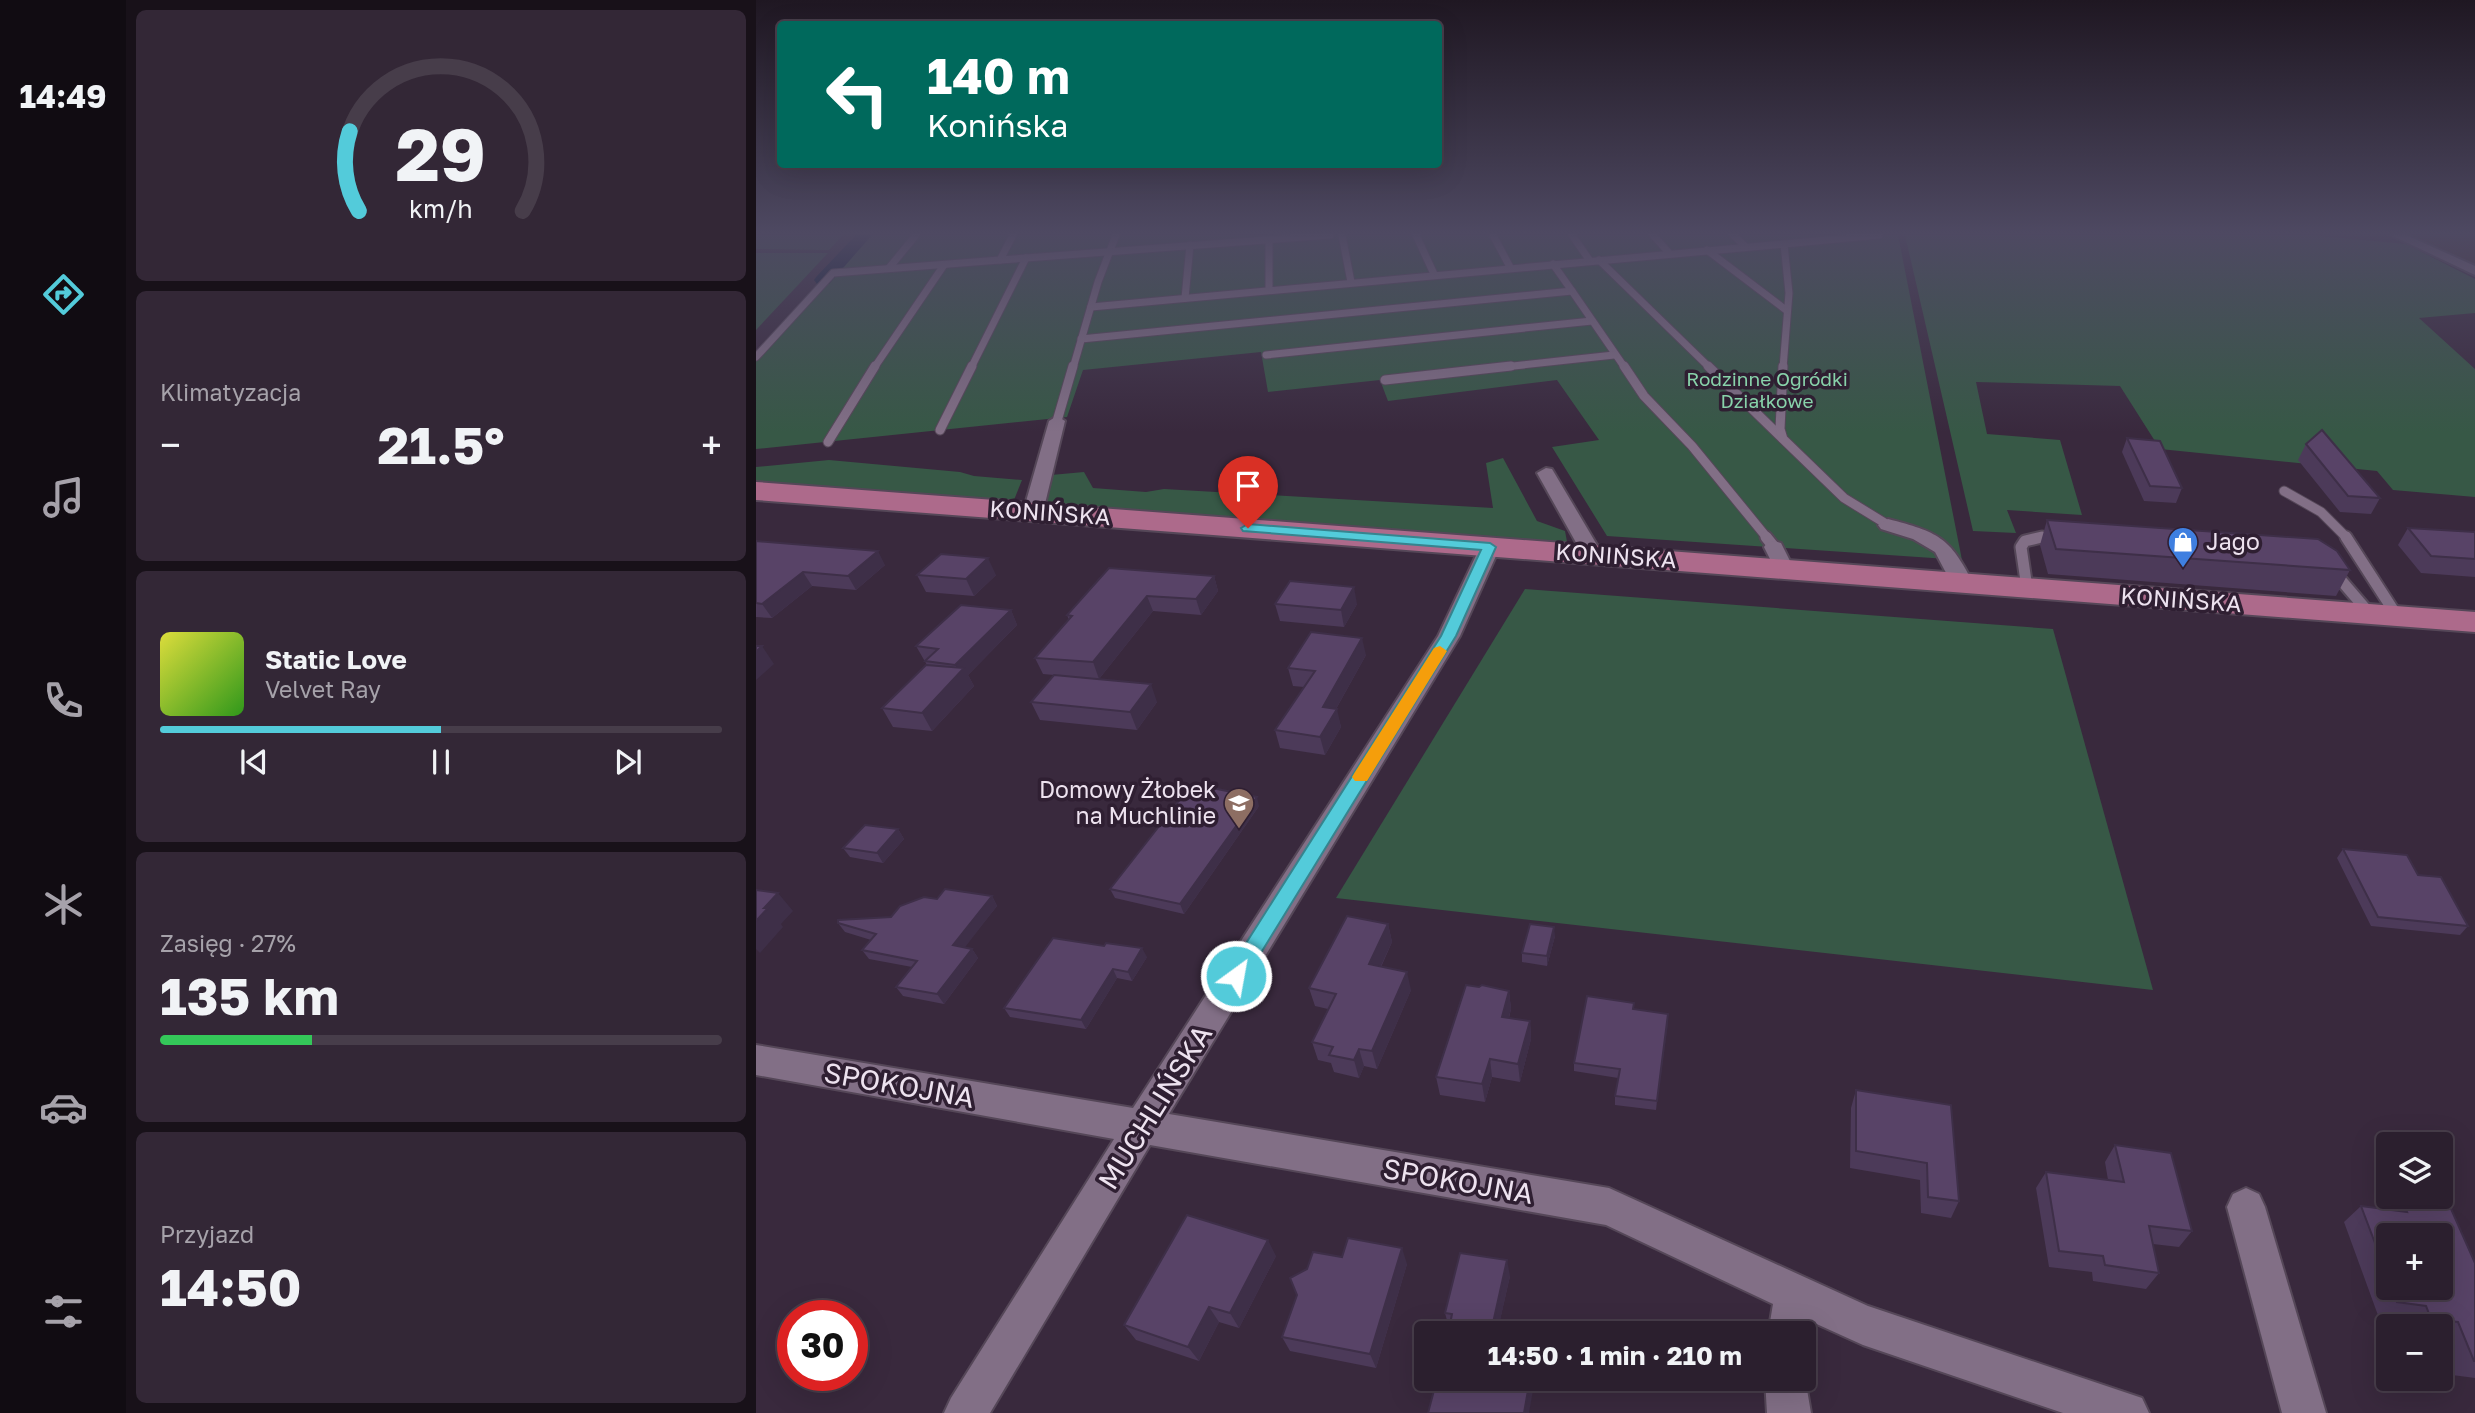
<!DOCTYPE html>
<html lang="pl">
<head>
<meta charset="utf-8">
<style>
	body { margin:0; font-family:"Golos Text",sans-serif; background:#332736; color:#f1f3f6; height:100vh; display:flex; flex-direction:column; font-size:26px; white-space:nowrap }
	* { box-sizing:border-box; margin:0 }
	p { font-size:23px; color:#a6a2aa }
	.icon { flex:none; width:38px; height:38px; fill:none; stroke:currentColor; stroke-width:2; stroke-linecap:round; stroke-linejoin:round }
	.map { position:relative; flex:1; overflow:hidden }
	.sheet { display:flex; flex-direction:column; gap:10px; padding:10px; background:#181119; width:630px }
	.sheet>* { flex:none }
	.banner { position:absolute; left:21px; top:21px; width:665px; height:147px; border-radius:7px; box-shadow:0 7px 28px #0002,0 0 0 2px #473d4a; background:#00695c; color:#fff; overflow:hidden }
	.tools { position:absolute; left:1620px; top:1132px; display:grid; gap:14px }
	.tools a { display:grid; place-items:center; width:77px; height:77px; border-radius:7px; background:#2b1f2e; box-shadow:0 7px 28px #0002,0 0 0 2px #473d4a; font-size:35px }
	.speed { position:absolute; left:21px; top:1300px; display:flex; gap:14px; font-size:35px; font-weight:700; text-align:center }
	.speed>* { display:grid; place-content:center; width:91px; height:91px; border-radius:50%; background:#2b1f2e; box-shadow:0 7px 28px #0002,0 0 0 2px #473d4a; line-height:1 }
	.speed .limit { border:10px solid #d22; background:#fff; color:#111 }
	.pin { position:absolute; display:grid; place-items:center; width:60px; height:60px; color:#fff; margin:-72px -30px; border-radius:50% 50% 50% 0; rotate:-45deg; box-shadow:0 0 7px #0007 }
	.pin .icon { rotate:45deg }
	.me { position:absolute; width:77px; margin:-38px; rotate:32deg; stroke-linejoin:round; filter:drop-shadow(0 0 5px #0008) }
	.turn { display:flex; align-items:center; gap:24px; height:147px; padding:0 35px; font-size:32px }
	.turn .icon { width:91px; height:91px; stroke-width:2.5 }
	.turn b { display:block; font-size:49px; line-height:60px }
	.big { font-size:52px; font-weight:700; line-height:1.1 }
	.sheet .tile { flex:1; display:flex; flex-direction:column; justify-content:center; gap:10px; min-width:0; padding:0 24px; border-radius:10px; background:#332736 }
	.sheet .dial { align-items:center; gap:0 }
	.dial svg { height:182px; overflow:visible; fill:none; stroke:#473d4a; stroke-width:7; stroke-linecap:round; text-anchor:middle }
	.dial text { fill:#f1f3f6; stroke:none }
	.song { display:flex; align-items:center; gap:21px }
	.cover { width:84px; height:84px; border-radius:10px; background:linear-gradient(135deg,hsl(60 70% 55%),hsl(110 70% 35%)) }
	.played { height:7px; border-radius:4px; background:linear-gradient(90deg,#53cbda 50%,#473d4a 50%) }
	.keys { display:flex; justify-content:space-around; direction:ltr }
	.heat { display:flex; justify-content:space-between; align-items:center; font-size:38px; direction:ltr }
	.charge { height:10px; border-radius:5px; background:linear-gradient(90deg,#34c759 27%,#473d4a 0) }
	.trip { position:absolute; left:658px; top:1321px; width:402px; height:70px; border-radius:7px; background:#2b1f2e; box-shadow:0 7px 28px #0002,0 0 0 2px #473d4a; font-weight:700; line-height:70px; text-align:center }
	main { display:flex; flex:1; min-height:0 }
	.tabs { display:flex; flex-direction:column; width:126px; justify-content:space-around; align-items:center; background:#110c12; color:#a6a2aa }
	.tabs .icon { width:49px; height:49px }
	.tabs .selected { color:#53cbda }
	.tabs b { font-size:32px; color:#f1f3f6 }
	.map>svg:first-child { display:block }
</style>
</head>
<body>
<main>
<nav class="tabs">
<b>14:49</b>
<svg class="icon selected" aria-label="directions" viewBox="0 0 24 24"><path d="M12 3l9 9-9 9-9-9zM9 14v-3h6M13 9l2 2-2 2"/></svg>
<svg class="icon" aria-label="music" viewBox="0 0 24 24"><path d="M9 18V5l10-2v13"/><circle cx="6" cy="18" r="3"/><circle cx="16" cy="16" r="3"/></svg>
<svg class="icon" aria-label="phone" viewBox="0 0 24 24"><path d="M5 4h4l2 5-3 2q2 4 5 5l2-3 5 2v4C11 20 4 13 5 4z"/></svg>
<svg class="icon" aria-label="climate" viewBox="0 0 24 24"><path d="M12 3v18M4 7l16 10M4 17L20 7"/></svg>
<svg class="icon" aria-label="car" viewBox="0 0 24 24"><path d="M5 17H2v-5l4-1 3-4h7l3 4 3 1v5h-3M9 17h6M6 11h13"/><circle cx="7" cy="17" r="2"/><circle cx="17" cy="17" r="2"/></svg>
<svg class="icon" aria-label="filters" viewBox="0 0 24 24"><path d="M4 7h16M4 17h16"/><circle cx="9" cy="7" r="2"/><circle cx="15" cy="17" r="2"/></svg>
</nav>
<section class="sheet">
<div class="tile dial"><svg viewBox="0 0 100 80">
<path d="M14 69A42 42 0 1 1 86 69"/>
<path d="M14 69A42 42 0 0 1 10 34" stroke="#53cbda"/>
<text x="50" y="56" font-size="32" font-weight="700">29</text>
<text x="50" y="72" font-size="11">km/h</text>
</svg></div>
<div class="tile"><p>Klimatyzacja</p>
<div class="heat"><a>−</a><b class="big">21.5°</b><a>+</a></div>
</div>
<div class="tile">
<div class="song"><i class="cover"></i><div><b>Static Love</b><p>Velvet Ray</p></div></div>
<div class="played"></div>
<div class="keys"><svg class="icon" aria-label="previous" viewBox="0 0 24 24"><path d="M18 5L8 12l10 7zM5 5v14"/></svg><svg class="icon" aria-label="pause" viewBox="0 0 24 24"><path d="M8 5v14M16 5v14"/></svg><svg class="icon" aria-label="next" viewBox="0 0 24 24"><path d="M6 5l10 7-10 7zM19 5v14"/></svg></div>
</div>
<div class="tile"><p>Zasięg · 27%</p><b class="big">135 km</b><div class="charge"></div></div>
<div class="tile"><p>Przyjazd</p><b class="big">14:50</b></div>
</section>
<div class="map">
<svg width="1719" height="1413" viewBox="0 0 1719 1413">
	<rect width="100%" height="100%" fill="#39293d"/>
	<polygon fill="#463133" points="1654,235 1719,235 1719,265"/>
	<g fill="#375846">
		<polygon points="0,235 87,235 73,250 0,249"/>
		<polygon points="113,235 1142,235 1206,560 851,536 796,447 843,440 801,380 632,401 624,380 512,392 505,352 327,370 311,417 0,449 0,356"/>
		<polygon points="1149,235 1553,235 1650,244 1719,279 1719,313 1663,318 1719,369 1719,497 1637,490 1621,471 1404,449 1364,386 1220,382 1231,434 1304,440 1326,515 1251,510 1260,533 1217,531"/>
		<polygon points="0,253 72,253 0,330"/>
		<polygon points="747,458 781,521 809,531 812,547 306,509 291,501 290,487 295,475 328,472 337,488 390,492 408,489 737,508 730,463"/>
		<polygon points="73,460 204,472 218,476 266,480 256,505 0,485 0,467"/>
		<polygon points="769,589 1297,629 1397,990 580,898"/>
	</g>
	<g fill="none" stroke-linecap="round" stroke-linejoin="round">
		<polygon fill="#081836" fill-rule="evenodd" points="100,235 116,235 73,284 61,284 58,280 61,276"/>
		<g stroke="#554758" stroke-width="9">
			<g id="service-far2">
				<polyline points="257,235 244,260 574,235"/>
				<polyline points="586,235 595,282"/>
				<polyline points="660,235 678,274"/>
				<polyline points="737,235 754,267"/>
				<polyline points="816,235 834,261"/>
				<polyline points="897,235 914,254"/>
				<polyline points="977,235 990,247"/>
				<polyline points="513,239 513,290"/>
				<polyline points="1028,244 1123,235"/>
				<polyline points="951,250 1030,310"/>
				<polyline points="843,260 954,368"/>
				<polyline points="133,268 160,235"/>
				<polyline points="816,291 869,368"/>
				<polyline points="429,298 434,245"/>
				<polyline points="335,307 1028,244 1033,293 1027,368"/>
				<polyline points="325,339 816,291 797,264"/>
				<polyline points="510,355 836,321"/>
				<polyline points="0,357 77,273 244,260"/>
				<polyline points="118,368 188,265"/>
				<polyline points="215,368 270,258"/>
				<polyline points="317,368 342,282 360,235"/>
				<polyline points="739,368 858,355"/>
			</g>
		</g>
		<g stroke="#554758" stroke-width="11">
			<g id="service-far1">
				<polyline points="868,366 888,396 936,446 1012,539"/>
				<polyline points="952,366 1026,438"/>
				<polyline points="1027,366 1024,429 1027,439 1088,498 1132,525"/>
				<polyline points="629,380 755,366"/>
				<polyline points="301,421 317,366"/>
				<polyline points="184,430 216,366"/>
				<polyline points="72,442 119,366"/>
				<polyline points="1528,491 1565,512 1592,539"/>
				<polyline points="1278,539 1302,534"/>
			</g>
		</g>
		<g stroke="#554758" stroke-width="15">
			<g id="service">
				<polyline points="1010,537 1018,547"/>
				<polyline points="1590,537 1641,616"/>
				<polyline points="1578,572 1614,614"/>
				<polyline points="1271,588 1265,547 1269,541 1286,537"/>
			</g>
		</g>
		<g stroke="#554758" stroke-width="4">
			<g id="minor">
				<polygon points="1635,235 1650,235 1719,266 1719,275"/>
				<polygon points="301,416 309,421 287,512 277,518 270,516 267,512 293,421"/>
				<polygon points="790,468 796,469 847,555 844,559 830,559 827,555 781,473"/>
				<path d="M 1132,519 C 1182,532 1194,537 1217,583 L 1214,588 L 1198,588 L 1179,552 L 1157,539 L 1125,529 L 1122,525 Z"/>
				<polygon points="734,541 741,543 744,547 704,636 413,1114 853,1188 1112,1306 1386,1398 1393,1413 1307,1413 1107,1345 1054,1321 1048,1344 1048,1334 1012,1334 1017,1304 850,1225 394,1145 234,1413 188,1413 195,1398 358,1139 0,1075 0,1045 377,1108 682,636 724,547 727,543"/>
				<polygon points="1018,541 1025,543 1038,569 1035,573 1021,573 1008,547 1011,543"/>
				<polygon points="1490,1188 1503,1194 1509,1207 1570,1413 1526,1413 1471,1207 1477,1194"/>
				<polygon points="1048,1372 1055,1413 1011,1413 1009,1379 1048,1379"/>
			</g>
		</g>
		<g stroke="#554758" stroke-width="4">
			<polygon id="primary" points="0,482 1719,612 1719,632 0,500"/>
		</g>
		<use href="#service-far2" stroke="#826f86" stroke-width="7"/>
		<use href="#service-far1" stroke="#826f86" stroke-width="9"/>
		<use href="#service" stroke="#826f86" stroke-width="11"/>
		<use href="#minor" fill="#826f86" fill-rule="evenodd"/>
		<use href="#primary" fill="#ad6a8b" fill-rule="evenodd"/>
	</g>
	<g fill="#4c3a59" fill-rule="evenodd">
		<polygon points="1371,438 1426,488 1420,503 1388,501 1366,452"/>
		<polygon points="1550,444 1624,498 1615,514 1584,512 1542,460"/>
		<polygon points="1291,520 1594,570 1580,596 1292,574 1284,545"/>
		<polygon points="1652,528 1719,532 1719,577 1665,573 1642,545"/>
		<polygon points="0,541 129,565 100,590 56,586 16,618 0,617"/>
		<polygon points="161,575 240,575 218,596 170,592"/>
		<polygon points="458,576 462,591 445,615 397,611 343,679 299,675 401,702 381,730 284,720 275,702 298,675 287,674 279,658 313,620 311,615"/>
		<polygon points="519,604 601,604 588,627 524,621"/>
		<polygon points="255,610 261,625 212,675 218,686 176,731 137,727 126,708 171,665 160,646"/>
		<polygon points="610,655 580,709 585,727 569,755 524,748 519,730 548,687 537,686 532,668"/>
		<polygon points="503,806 428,914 359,898 354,889"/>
		<polygon points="142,829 148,839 127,863 94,857 87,848"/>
		<polygon points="1587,849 1662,875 1712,926 1704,935 1615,926 1581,858"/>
		<polygon points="236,896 241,906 208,947 216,949 222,958 188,1004 147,996 140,987 156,967 113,959 106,950 115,940 89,932 82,923 135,917 181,899"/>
		<polygon points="632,924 636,942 625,967 655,990 621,1069 608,1066 603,1078 578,1072 575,1063 562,1060 556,1042 572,1009 559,1006 553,988"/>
		<polygon points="799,936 791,966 766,962 766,953"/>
		<polygon points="391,957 376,981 361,978 330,1029 254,1017 248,1008"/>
		<polygon points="753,991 755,1009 753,1018 774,1021 775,1039 764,1082 736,1077 729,1102 684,1095 680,1077"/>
		<polygon points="878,1003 878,1009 912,1014 900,1110 859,1105 859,1096 862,1078 818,1071 818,1063"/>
		<polygon points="1100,1090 1195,1105 1203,1201 1195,1218 1165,1213 1164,1180 1094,1168 1095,1108"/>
		<polygon points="1359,1145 1436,1231 1423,1247 1397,1244 1403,1273 1390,1289 1337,1281 1336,1272 1293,1267 1280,1188 1290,1172 1352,1180 1349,1162"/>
		<path d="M 1633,1193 L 1633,1197 L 1685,1197 L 1719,1263 L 1719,1378 L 1696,1375 L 1685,1347 L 1685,1326 L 1652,1326 L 1651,1322 L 1623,1318 L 1588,1222 L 1605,1206 L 1625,1209 L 1622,1203 ZM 1633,1236 L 1685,1288 L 1633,1288 Z"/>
		<polygon points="520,1256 483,1328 463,1322 443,1361 380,1340 368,1325"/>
		<polygon points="586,1257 651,1264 620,1368 534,1351 526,1337"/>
		<polygon points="754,1276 743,1324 693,1328 689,1313"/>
	</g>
	<g fill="#3e2f48">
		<polygon points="122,551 129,565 100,590 92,576"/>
		<polygon points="232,558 240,575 218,596 210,579"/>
		<polygon points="47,572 56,586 16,618 6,604"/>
		<polygon points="458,576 462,591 445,615 440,599"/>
		<polygon points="598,587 601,604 588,627 585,610"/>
		<polygon points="391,596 397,611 343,679 337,662"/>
		<polygon points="255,610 261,625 212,675 218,686 176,731 166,713 204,673 199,665"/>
		<polygon points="606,638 610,655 571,725 567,707"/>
		<polygon points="6,646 18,664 0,680 0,652"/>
		<polygon points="395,684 401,702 381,730 374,712"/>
		<polygon points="581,709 585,727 569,755 564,737"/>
		<polygon points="501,797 503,806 428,914 424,904"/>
		<polygon points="142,829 148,839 127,863 121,853"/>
		<polygon points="22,893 37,911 25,924 27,927 4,953 0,949 0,921 8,908"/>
		<polygon points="236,896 241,906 203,955 197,945"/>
		<polygon points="632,924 636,942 617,983 613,964"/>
		<polygon points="798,927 799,936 791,966 791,956"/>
		<polygon points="386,948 391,957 376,981 372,972"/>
		<polygon points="216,949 222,958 188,1004 181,994"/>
		<polygon points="357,969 361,978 330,1029 325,1020"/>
		<polygon points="651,972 655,990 621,1069 616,1051"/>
		<polygon points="753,991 755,1009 748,1035 746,1017"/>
		<polygon points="912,1014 912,1024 900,1110 901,1101"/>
		<polygon points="774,1021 775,1039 764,1082 762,1064"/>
		<polygon points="603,1049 608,1066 603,1078 598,1060"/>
		<polygon points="734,1059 736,1077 729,1102 726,1084"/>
		<polygon points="512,1240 520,1256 483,1328 474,1313"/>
		<polygon points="646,1248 651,1264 620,1368 614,1354"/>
		<polygon points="751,1260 754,1276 741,1334 737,1323"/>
		<polygon points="453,1307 463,1322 443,1361 432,1347"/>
		<polygon points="774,1379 779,1379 773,1413 768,1413"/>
	</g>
	<g fill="#584367" stroke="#3e2f48" stroke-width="2">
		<polygon points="1566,430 1624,498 1592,496 1550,444"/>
		<polygon points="1371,438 1404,441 1426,488 1394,486"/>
		<polygon points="1291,520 1562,539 1581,551 1594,570 1300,549"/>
		<polygon points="1652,528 1719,532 1719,559 1675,556"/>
		<polygon points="0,541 122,551 92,576 47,572 6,604 0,603"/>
		<polygon points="185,554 232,558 210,579 161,575"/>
		<polygon points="353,568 458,576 440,599 391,596 337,662 279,658 316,616 311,615"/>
		<polygon points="534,581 598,587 585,610 519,604"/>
		<polygon points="205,605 255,610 199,665 169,661 182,649 160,646"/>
		<polygon points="555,632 606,638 567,707 581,709 564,737 519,730 559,671 532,668"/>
		<polygon points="0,646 6,646 0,652"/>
		<polygon points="170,665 208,668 166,713 126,708"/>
		<polygon points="298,675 395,684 374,712 275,702"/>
		<polygon points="436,784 501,797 424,904 354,889"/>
		<polygon points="109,825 142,829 121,853 87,848"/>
		<polygon points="1587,849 1651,855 1662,875 1685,877 1712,926 1622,917"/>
		<polygon points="189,889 236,896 197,945 216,949 181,994 140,987 161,961 106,950 120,934 82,923 82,920 135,917 144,906 168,897 181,899"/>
		<polygon points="0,890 22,893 8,908 12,908 0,921"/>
		<polygon points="591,916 632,924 613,964 651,972 616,1051 603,1049 598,1060 573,1055 577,1047 556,1042 580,994 553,988"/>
		<polygon points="774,924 798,927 791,956 766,953"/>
		<polygon points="297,938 348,946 350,943 386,948 372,972 357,969 325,1020 248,1008"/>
		<polygon points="710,985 723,987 726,985 753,991 746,1017 774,1021 762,1064 734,1059 726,1084 680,1077"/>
		<polygon points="831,996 878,1003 877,1009 912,1014 901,1101 859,1096 864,1069 818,1063"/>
		<polygon points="1100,1090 1195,1105 1203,1201 1172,1197 1171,1163 1100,1151"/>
		<polygon points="1359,1145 1415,1153 1436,1231 1393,1226 1403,1273 1349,1265 1347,1256 1303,1251 1290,1172 1368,1182"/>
		<polygon points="1685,1193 1688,1193 1719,1263 1719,1361 1718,1361 1702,1322 1675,1319 1670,1306 1641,1302 1636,1288 1685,1288 1685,1236 1633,1236 1633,1280 1605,1206 1651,1212 1644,1197 1685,1197"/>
		<polygon points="431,1215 512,1240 474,1313 453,1307 432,1347 368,1325"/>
		<polygon points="592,1238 646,1248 614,1354 526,1337 541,1295 534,1278 551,1269 557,1252 586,1257"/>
		<polygon points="704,1253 751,1260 737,1323 783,1332 783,1334 692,1334 696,1314 689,1313"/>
		<polygon points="681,1379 774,1379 768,1413 672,1413"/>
	</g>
	<linearGradient id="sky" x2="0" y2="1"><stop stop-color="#1f1722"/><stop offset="0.54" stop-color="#4e4962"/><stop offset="1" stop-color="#4e4962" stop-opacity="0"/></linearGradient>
	<rect width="1719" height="432" fill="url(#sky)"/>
	<polygon fill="#53cbda" stroke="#36848e" stroke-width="2" points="492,524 734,543 740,547 700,636 487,982 480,985 473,982 470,976 473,970 685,636 725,550 487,531 485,528"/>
	<polygon fill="#f59e0b" points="684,646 691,651 611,781 599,781 596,777 599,772 678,648"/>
	<defs>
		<g id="shop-pin" transform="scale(1.575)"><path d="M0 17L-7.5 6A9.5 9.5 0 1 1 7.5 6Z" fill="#3f7fe0" stroke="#2f1f32"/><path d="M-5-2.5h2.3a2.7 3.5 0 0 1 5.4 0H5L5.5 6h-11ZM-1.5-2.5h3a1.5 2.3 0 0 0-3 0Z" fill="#fff"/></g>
		<g id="school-pin" transform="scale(1.575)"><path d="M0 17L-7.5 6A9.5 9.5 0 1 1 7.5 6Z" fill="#8d6e63" stroke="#2f1f32"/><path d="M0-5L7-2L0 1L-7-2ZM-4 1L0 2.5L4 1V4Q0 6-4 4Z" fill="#fff"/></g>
	</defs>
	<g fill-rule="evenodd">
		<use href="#shop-pin" x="1427" y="542"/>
		<use href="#school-pin" x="483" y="803"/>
	</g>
	<g text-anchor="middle" stroke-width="7" stroke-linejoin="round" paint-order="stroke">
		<g font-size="19" fill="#88d2aa" stroke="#2f1f32">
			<text x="1011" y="386">Rodzinne Ogródki<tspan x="1011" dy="22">Działkowe</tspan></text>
		</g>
		<g font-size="23" fill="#ede2ef" stroke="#2f1f32">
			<text transform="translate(294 513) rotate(4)" y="8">KONIŃSKA</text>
			<text transform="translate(860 556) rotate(4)" y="8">KONIŃSKA</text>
			<text transform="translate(1425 600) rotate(4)" y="8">KONIŃSKA</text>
		</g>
		<g font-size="23" fill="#ede2ef" stroke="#2f1f32" text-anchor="start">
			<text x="1450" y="550">Jago</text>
			<text x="460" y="798" text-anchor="end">Domowy Żłobek<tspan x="460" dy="26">na Muchlinie</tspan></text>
		</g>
		<g font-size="28" fill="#ede2ef" stroke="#2f1f32">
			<text transform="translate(143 1085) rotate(10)" y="10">SPOKOJNA</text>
			<text transform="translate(399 1107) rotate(-58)" y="10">MUCHLIŃSKA</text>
			<text transform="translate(702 1181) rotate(10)" y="10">SPOKOJNA</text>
		</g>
	</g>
</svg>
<div class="tools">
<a><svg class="icon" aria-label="layers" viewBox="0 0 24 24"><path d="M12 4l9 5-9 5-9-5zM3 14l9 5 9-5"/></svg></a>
<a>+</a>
<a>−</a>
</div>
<div class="speed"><div class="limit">30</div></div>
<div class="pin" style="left:492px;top:528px;background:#d93025"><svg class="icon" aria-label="arrive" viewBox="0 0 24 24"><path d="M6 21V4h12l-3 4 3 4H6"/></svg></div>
<svg class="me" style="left:480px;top:976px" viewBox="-20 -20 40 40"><circle r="17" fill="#53cbda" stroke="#fff" stroke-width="3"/><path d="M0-11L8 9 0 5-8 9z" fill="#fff"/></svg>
<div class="trip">14:50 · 1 min · 210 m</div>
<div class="banner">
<div class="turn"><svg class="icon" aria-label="left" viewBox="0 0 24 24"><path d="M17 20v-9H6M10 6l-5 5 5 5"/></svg><div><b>140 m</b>Konińska</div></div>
</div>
</div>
</main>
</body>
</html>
